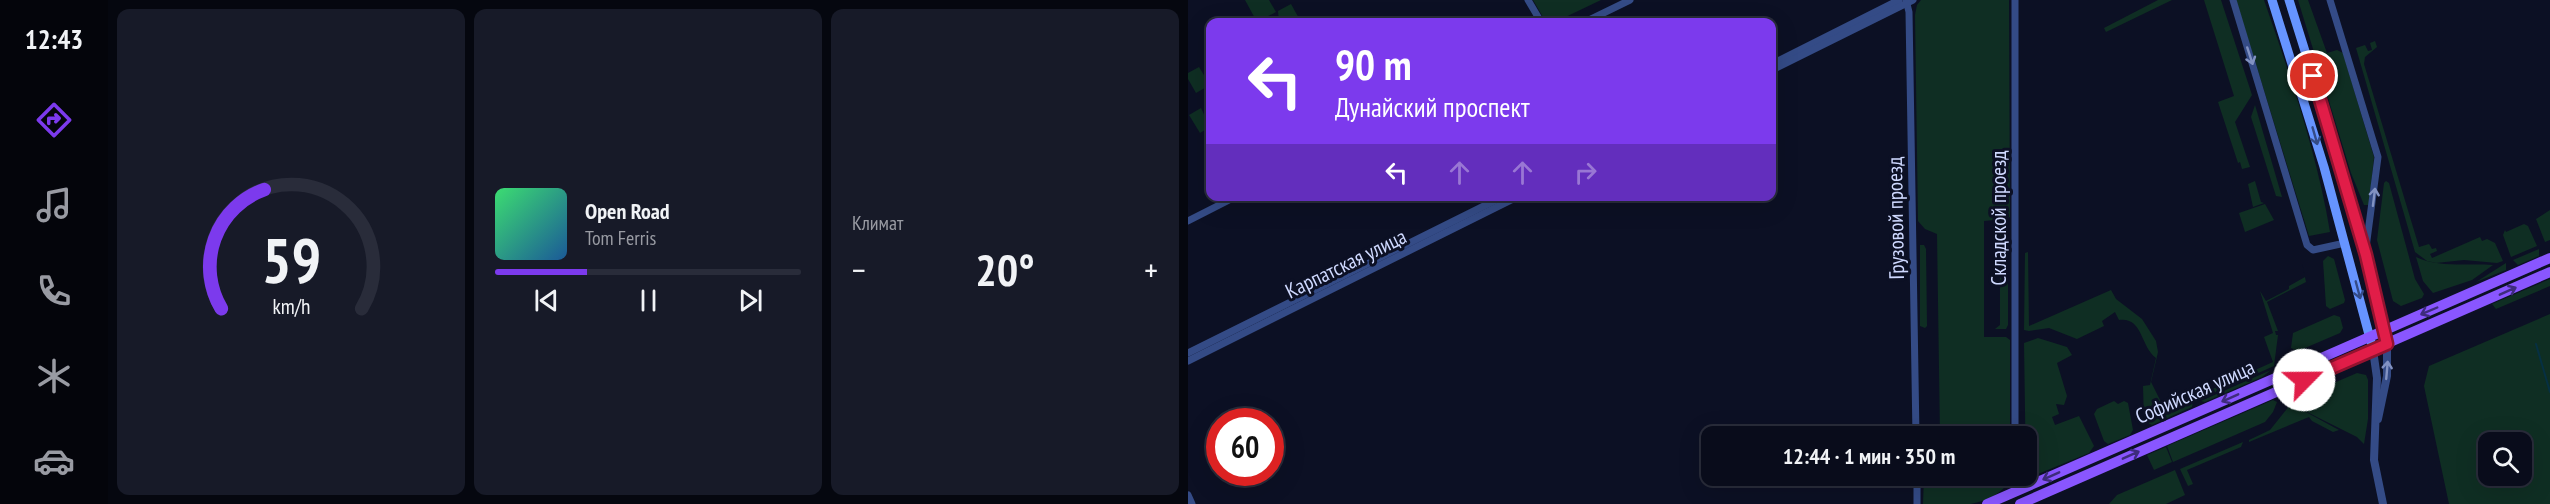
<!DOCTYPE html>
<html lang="ru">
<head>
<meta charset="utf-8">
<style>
	body { margin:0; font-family:"PT Sans Narrow",sans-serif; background:#171a28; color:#f1f3f6; height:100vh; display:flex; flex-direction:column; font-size:22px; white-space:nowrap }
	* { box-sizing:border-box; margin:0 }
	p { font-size:20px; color:#999ba3 }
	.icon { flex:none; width:33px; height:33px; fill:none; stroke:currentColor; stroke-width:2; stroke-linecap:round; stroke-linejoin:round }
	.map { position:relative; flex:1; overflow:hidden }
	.drawer { display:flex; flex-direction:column; gap:9px; padding:9px; background:#05070f; width:1080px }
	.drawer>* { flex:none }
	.guide { position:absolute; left:18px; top:18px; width:570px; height:183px; border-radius:12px; box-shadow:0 6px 24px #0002,0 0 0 2px #292c3a; background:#7c3aed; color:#fff; overflow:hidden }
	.tools { position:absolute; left:1290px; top:432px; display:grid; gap:12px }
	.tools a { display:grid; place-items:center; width:54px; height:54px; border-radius:12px; background:#090c1b; box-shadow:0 6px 24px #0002,0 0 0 2px #292c3a; font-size:30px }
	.speed { position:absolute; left:18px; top:408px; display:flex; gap:12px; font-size:30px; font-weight:700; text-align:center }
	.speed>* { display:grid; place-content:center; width:78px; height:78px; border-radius:50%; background:#090c1b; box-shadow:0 6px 24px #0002,0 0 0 2px #292c3a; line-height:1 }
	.speed .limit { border:9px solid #d22; background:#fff; color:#111 }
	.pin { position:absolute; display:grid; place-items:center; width:51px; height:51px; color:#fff; margin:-26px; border:3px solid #fff; border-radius:50%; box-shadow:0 2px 6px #0007 }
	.me { position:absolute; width:66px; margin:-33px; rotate:67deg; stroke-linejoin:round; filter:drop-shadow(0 0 4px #0008) }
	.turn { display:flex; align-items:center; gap:21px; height:126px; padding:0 30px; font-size:27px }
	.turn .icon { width:78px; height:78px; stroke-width:2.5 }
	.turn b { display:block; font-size:42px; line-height:51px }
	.lanes { display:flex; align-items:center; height:57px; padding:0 30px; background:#0003; justify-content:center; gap:30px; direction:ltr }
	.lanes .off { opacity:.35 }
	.big { font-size:45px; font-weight:600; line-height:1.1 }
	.drawer .widget { flex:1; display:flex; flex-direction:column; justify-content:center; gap:9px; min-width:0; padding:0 21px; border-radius:12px; background:#171a28 }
	.drawer .dial { align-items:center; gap:0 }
	.dial svg { height:156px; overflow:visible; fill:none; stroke:#292c3a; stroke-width:7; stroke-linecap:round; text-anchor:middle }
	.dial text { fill:#f1f3f6; stroke:none }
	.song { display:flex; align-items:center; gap:18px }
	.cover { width:72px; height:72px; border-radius:9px; background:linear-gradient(135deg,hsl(140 70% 55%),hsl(210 70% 35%)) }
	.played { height:6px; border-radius:3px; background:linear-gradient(90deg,#7c3aed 30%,#292c3a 30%) }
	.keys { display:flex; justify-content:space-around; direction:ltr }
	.heat { display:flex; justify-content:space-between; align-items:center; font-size:33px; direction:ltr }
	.drawer .tiles { flex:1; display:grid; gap:9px; grid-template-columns:repeat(3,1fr) }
	.trip { position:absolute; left:513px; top:426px; width:336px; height:60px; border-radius:12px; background:#090c1b; box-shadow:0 6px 24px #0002,0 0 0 2px #292c3a; font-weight:600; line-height:60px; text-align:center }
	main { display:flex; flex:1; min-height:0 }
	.tabs { display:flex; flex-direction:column; width:108px; justify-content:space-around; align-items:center; background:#04050b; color:#999ba3 }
	.tabs .icon { width:42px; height:42px }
	.tabs .on { color:#7c3aed }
	.tabs b { font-size:27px; color:#f1f3f6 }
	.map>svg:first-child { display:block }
</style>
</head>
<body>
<main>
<nav class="tabs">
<b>12:43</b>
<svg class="icon on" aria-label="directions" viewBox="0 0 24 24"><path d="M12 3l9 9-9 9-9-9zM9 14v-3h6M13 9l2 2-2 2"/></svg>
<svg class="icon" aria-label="music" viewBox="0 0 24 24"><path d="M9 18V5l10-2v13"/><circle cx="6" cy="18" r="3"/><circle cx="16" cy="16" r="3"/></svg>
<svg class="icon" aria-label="phone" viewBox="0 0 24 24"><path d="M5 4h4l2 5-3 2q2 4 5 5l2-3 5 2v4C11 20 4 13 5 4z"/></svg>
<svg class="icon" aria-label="climate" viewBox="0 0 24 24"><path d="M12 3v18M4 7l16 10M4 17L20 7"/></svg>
<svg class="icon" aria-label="car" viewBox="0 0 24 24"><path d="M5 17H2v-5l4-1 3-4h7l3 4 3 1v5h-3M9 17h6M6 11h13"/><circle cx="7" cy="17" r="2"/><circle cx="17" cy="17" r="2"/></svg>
</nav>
<section class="drawer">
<div class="tiles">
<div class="widget dial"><svg viewBox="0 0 100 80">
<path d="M14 69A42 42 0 1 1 86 69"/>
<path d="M14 69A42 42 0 0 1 36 8" stroke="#7c3aed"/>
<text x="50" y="56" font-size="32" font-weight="700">59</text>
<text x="50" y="72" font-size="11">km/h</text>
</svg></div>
<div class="widget">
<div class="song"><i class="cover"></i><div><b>Open Road</b><p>Tom Ferris</p></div></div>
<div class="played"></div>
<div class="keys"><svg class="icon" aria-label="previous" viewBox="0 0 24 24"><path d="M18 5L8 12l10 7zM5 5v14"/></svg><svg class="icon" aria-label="pause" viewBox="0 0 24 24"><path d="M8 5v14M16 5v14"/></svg><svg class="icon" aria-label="next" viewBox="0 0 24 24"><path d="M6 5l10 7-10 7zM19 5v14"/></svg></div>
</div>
<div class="widget"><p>Климат</p>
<div class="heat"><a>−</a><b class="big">20°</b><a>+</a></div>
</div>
</div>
</section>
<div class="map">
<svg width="1362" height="504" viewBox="0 0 1362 504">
	<rect width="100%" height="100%" fill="#0c1024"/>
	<g fill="#0f2e23" fill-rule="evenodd">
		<polygon points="57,0 81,0 88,12 69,22"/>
		<polygon points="345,0 413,0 367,22 358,22"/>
		<polygon points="733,0 821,0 822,217 817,219 796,221 796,337 818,337 822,340 822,436 752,436 749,234 737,229 730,221 727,15 729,5"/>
		<polygon points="970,0 984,0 918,32 916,28"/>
		<polygon points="1016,0 1033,0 1064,95 1047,122 1062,167 1054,169 1052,162 1050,163 1030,102 1046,96"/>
		<path d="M 1048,0 L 1076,0 C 1102,75 1129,153 1142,232 L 1121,236 Z"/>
		<polygon points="1110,0 1120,0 1139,53 1149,50 1155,53 1186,157 1181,205 1176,205 1163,173"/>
		<polygon points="103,4 113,22 91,22 90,11"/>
		<polygon points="1187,41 1189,47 1177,57 1176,64 1231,247 1241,244 1244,249 1248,248 1249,251 1242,254 1244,258 1292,237 1294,241 1299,239 1307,243 1315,261 1309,263 1276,260 1248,263 1239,261 1227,252 1168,48 1177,45 1180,51 1184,50 1182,43"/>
		<polygon points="11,67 22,85 8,93 0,79 0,73"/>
		<polygon points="1067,105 1094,197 1088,196 1063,117"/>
		<polygon points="13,108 22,127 12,133 1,115"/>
		<polygon points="1067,181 1073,202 1076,203 1065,207 1060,184"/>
		<polygon points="1198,181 1201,183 1227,279 1236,294 1234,298 1213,306 1205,301 1189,240 1196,183"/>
		<polygon points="1077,204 1086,220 1057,232 1051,213"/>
		<polygon points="1362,210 1362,240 1357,242 1348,219"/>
		<polygon points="1336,224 1340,226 1349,246 1323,257 1315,235 1317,230 1318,232"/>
		<polygon points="807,228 816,228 820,231 820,325 818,329 807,329 812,325 812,231"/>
		<polygon points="732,245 736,245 738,249 739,326 737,328 732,326"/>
		<polygon points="1351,249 1351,256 1330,265 1325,260"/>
		<path d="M 840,252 L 841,326 L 923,290 L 928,299 L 954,319 L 968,341 L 970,352 L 963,382 L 977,410 L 1002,399 L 1005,402 L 1004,407 L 964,425 L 956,421 L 955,386 L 962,385 L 968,358 C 952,346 955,317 931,320 L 927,312 L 914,321 L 916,326 L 889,339 L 861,328 L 841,331 L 836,330 L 837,253 Z"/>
		<polygon points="1140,256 1146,259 1157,300 1156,303 1142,309 1138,306 1135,261"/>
		<path d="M 1228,257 C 1250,268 1280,263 1305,265 L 1284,280 L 1245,293 L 1235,281 Z"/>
		<polygon points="1114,263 1118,282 1079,302 1090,331 1087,331 1088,335 1090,335 1086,366 1012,399 1011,395 1085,362 1076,337 1085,333 1072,291 1078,301 1101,289 1101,286 1117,277"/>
		<polygon points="1318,263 1318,270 1288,282"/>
		<polygon points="1362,279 1362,286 1308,309 1304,304"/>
		<path d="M 1362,314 L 1362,504 L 1261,504 L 1236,386 L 1241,366 ZM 1300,442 L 1334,442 L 1334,476 L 1300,476 Z"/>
		<polygon points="1146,315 1152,317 1155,328 1152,333 1110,351 1103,348 1105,333"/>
		<polygon points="850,338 879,347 884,355 869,363 879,396 876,405 868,404 871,414 864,417 867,425 891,416 906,446 901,453 838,479 836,343"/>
		<polygon points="1083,370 1074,377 1017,402 1013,401"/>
		<polygon points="1169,373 1178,375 1180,380 1180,419 1176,444 1169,437 1105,405 1151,430 1145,432 1124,421 1121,417 1061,442 1061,440 1082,430 1106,400"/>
		<polygon points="1085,400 1089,402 1085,412 1077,422 985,462 979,446"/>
		<polygon points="926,401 930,404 936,401 940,403 945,430 942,435 920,444 916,441 906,414 909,409"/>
		<polygon points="1055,442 1053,447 999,470 1005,484 1000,486 992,469"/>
		<polygon points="978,447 984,462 966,470 959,455"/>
		<polygon points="987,470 997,495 978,504 921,504 929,495"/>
		<path d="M 736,476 L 822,476 C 821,491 796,502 782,504 C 768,504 750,504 735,504 Z"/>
	</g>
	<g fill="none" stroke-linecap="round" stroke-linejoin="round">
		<polyline stroke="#063043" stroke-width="2" points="1348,344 1362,392"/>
		<g stroke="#344b86" stroke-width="7">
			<polyline points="340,0 353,22"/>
			<polyline points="718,0 721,12 728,436"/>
			<polyline points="827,0 827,436"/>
			<polyline points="1045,0 1119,245 1125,250 1157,243"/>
			<polyline points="1142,0 1190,157 1177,255"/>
			<polyline points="397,22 442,0"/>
			<polyline points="584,64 711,0"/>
			<polyline points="584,70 725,0"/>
			<polyline points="0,221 49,196"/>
			<polyline points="0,353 316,196"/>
			<polyline points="0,361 331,196"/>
			<polyline points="729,476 729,504"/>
			<polyline points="827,476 828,491"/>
			<polyline points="0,495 4,504"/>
		</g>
		<g stroke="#344b86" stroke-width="8">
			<polyline points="1185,350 1189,378 1186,460 1195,504"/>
			<polyline points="1190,419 1199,376 1199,344"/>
		</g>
		<g stroke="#6694ff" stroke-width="9">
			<polyline points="1084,0 1136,167 1183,342"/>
			<polyline points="1101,0 1152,163 1197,336"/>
		</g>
		<g stroke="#8956ff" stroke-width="10">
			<polyline points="799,504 1362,258"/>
			<polyline points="832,504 1362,272"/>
		</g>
	</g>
	<defs><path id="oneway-shaft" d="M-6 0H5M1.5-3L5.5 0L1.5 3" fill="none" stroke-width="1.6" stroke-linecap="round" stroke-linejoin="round" transform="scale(1.5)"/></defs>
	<g stroke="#8292c2">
		<use href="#oneway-shaft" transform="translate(1062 56) rotate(72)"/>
		<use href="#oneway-shaft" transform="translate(1186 197) rotate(-83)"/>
		<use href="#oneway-shaft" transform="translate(1199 370) rotate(-85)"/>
	</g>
	<g stroke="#344b87">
		<use href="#oneway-shaft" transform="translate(1127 136) rotate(74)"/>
		<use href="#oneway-shaft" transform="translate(1170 290) rotate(75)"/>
	</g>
	<g stroke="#3e2c7c">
		<use href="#oneway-shaft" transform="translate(1320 291) rotate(-24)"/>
		<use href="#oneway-shaft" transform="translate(1241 311) rotate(157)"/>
		<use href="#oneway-shaft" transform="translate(1042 398) rotate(156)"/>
		<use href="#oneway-shaft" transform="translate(943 455) rotate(-24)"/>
		<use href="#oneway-shaft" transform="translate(863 476) rotate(156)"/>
	</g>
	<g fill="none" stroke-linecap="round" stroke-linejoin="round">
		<g stroke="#92132f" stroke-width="15">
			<polyline id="route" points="1116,380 1199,344 1178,255 1125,76"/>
		</g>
		<use href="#route" stroke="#e11d48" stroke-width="10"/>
	</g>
	<g text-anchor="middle" stroke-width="6" stroke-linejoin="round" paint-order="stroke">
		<g font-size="21" fill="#cfd9ff" stroke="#0c1024">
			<text transform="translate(708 218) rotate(-91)" y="7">Грузовой проезд</text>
			<text transform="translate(811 218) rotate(-90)" y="7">Складской проезд</text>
			<text transform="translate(158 264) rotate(-26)" y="7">Карпатская улица</text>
			<text transform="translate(1007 392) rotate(-24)" y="7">Софийская улица</text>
		</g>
	</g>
</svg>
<div class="tools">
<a><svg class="icon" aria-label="search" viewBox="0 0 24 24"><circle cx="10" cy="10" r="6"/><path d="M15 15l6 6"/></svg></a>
</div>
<div class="speed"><div class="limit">60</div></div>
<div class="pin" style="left:1125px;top:76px;background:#d93025"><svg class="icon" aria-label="arrive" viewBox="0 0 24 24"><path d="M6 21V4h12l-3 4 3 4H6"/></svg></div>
<svg class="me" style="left:1116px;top:380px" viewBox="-20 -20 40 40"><circle r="19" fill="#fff"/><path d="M0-13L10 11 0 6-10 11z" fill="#e11d48"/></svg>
<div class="trip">12:44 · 1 мин · 350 m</div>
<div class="guide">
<div class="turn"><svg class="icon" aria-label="left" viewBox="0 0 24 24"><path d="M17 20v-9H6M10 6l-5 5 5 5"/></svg><div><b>90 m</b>Дунайский проспект</div></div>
<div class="lanes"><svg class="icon" aria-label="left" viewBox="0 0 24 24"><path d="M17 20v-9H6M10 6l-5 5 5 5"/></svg><svg class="icon off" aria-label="ahead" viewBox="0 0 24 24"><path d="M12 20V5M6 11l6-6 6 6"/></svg><svg class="icon off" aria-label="ahead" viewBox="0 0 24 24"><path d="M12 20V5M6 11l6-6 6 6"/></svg><svg class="icon off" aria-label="right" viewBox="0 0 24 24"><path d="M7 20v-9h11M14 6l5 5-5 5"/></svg></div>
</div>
</div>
</main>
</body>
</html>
